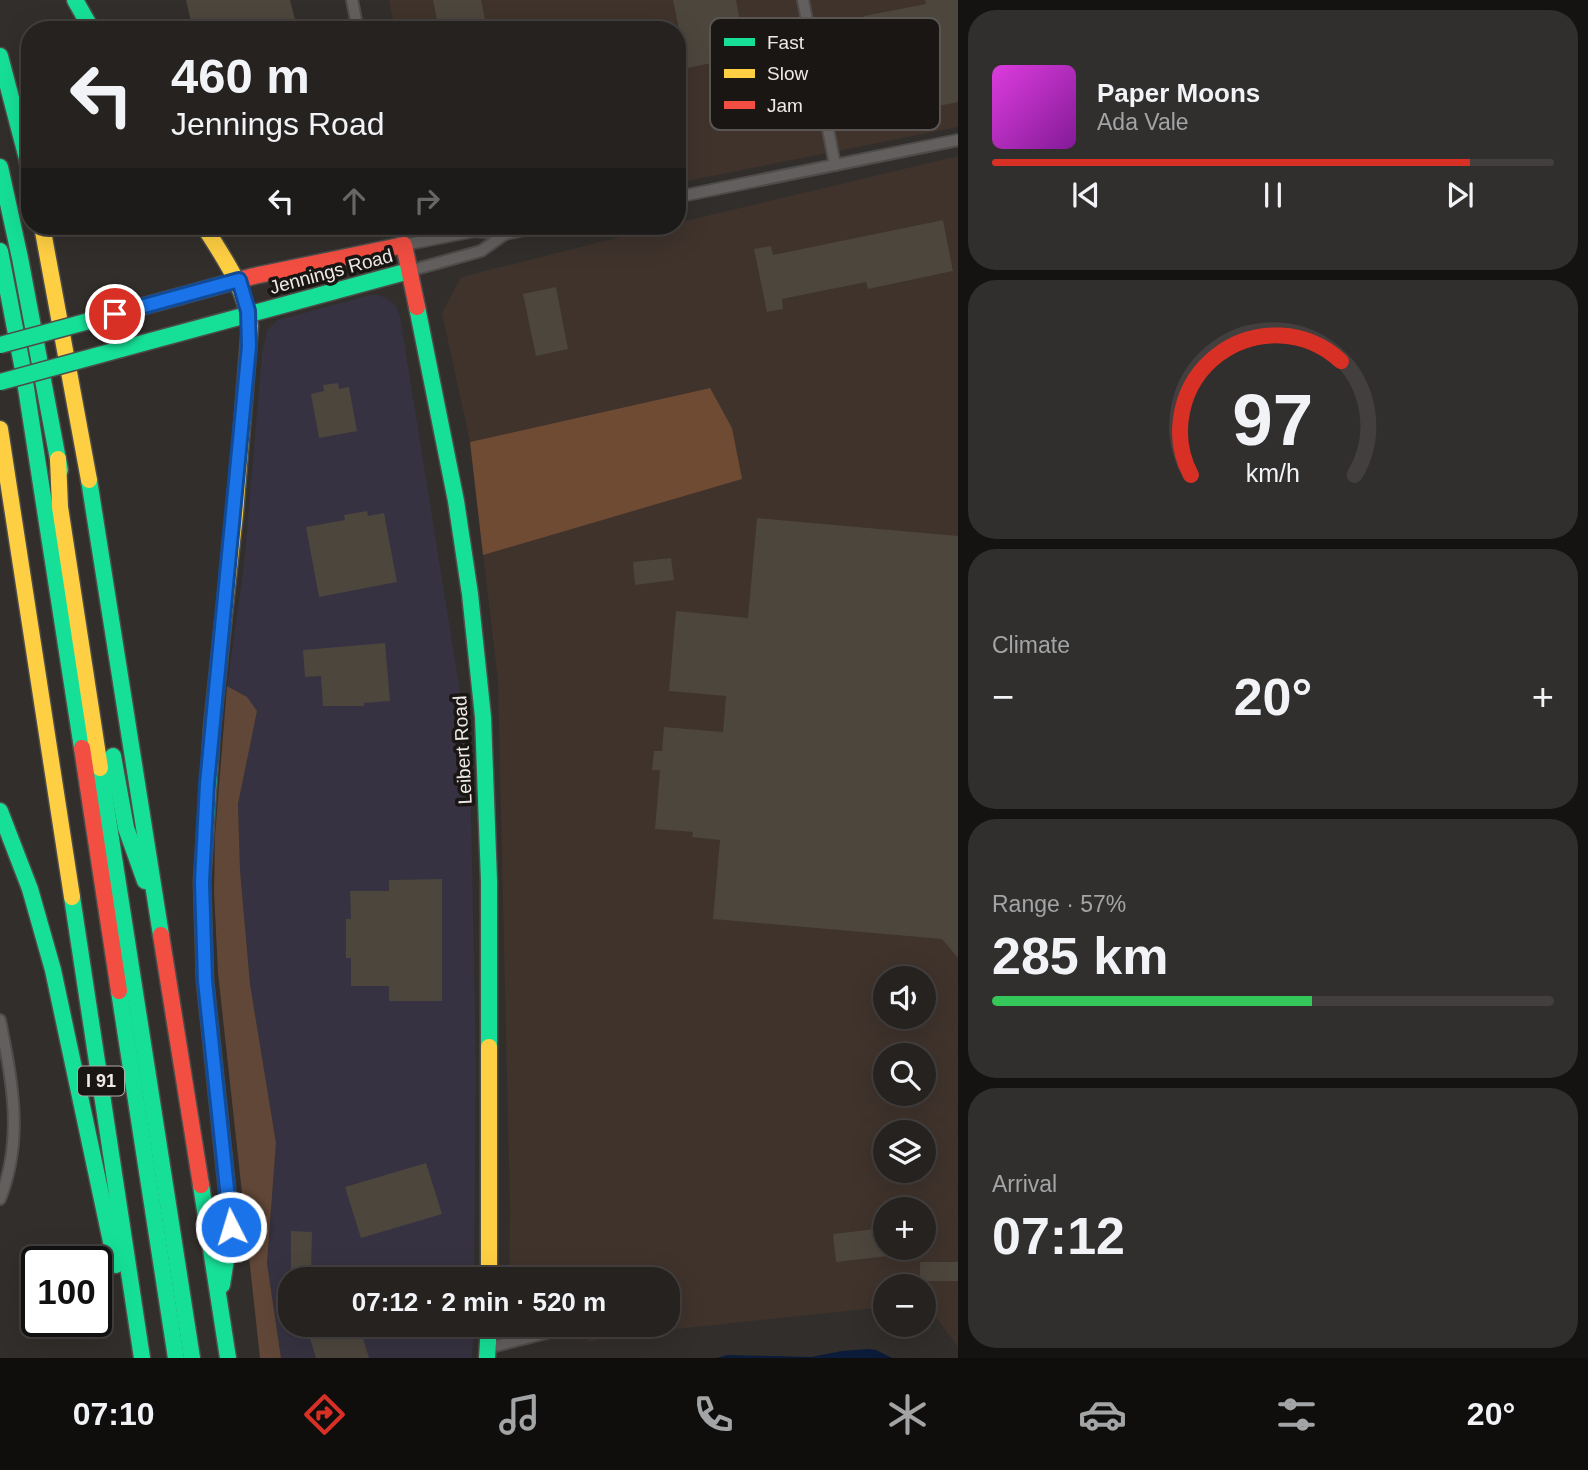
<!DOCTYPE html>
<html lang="en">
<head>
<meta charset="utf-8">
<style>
	body { margin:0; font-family:Arial,sans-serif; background:#312f2d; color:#f1f3f6; height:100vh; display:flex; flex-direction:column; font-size:26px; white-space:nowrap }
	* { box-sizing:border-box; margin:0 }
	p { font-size:23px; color:#a3a4a5 }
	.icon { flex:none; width:38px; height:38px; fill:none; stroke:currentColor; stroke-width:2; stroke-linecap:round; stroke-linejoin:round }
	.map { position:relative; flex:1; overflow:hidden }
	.details { display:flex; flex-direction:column; gap:10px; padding:10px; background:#141312; width:630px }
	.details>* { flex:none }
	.hud { position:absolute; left:21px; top:21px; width:665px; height:214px; border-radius:28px; box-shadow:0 7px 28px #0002,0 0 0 2px #423f3e; background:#252220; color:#f1f3f6; overflow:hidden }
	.controls { position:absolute; left:873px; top:966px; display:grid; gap:14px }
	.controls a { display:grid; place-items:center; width:63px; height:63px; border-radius:50%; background:#252220; box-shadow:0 7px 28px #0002,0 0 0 2px #423f3e; font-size:35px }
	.speed { position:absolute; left:21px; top:1246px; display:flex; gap:14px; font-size:35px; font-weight:700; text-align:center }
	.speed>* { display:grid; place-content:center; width:91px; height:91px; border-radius:50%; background:#252220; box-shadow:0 7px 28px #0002,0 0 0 2px #423f3e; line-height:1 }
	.speed .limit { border:4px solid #111; border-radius:10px; background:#fff; color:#111 }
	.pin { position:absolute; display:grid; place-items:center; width:60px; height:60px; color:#fff; margin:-30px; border:4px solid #fff; border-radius:50%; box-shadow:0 2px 7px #0007 }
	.me { position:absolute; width:77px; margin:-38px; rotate:355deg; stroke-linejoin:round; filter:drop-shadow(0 0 5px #0008) }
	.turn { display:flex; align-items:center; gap:24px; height:147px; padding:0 35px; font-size:32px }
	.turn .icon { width:91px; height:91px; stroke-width:2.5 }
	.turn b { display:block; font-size:49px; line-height:60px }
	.lanes { display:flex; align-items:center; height:66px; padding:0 35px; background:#0003; justify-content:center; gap:35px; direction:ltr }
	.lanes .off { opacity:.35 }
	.big { font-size:52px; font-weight:700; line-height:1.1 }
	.details .tile { flex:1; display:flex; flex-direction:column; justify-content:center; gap:10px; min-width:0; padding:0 24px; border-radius:28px; background:#312f2d }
	.details .dial { align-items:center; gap:0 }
	.dial svg { height:182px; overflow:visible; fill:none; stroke:#423f3e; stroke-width:7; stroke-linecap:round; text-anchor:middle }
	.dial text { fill:#f1f3f6; stroke:none }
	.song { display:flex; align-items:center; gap:21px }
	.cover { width:84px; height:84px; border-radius:10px; background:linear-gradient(135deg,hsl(300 70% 55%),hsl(290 70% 35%)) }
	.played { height:7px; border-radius:4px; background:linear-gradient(90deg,#d93025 85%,#423f3e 85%) }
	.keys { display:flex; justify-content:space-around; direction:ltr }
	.heat { display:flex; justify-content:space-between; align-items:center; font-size:38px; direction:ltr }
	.charge { height:10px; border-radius:5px; background:linear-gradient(90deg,#34c759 57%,#423f3e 0) }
	.trip { position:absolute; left:278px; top:1267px; width:402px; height:70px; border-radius:28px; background:#252220; box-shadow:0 7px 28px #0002,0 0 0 2px #423f3e; font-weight:700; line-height:70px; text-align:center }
	.tabs { display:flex; height:112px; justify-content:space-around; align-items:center; background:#0f0e0d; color:#a3a4a5 }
	.tabs .icon { width:49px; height:49px }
	.tabs .current { color:#d93025 }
	.tabs b { font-size:32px; color:#f1f3f6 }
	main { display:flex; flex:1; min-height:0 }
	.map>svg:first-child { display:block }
</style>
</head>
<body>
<main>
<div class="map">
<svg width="958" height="1358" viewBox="0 0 958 1358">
	<rect width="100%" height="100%" fill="#312e2b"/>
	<polygon fill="#363241" points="374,294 387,298 396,306 400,316 470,754 476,1068 474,1279 290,1279 290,1325 474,1325 472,1358 281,1358 267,1263 276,1143 250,984 240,870 238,804 257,711 227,686 244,565 262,353 267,330 278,320"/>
	<g fill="#3f332c" fill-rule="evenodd">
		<polygon points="389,0 958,0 958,127 677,183 677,30 395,30"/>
		<path d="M 958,156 L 958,1347 L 936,1317 L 924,1313 L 924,1286 L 886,1286 L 885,1307 L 619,1335 L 588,1342 L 583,1325 L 668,1325 L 668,1279 L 509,1279 L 510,1211 L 498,682 L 483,552 L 709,388 L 470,442 L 442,313 L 461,277 L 664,226 L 677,226 L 677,223 ZM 886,978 L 924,978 L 924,1017 L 886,1017 ZM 886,1055 L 924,1055 L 924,1094 L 886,1094 ZM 886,1132 L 924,1132 L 924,1171 L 886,1171 ZM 886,1209 L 924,1209 L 924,1248 L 886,1248 Z"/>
	</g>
	<polygon fill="#614737" points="227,686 247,697 257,711 238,804 240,870 250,984 276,1143 267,1263 281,1358 260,1358 218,973 214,892 215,836"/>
	<polygon fill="#704b34" points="710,388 732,428 742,479 483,555 470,442"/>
	<polygon fill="#0b1b3a" points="868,1349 876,1350 892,1358 717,1358 727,1355 811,1357 842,1351"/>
	<g fill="#4c463d">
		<polygon points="186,0 290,0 296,23 270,30 193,30"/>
		<polygon points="433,0 481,0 487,30 439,30"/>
		<polygon points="673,0 736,0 747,56 687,68"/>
		<polygon points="925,0 958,0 958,102 854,123 837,39 868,33 864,16 926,4"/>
		<polygon points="943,220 953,271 868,289 866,282 782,299 783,309 767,312 754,249 771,246 773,255"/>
		<polygon points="556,287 568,349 536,356 523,294"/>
		<polygon points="338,383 339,389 349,387 357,431 319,438 311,394 324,391 323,385"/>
		<polygon points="367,511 368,516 384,513 397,582 319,597 306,527 345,520 344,515"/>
		<polygon points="757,518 958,536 958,958 942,939 713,919 720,840 692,837 693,832 655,829 660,770 652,770 654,751 662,751 664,727 723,732 726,696 669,691 676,611 748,618"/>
		<polygon points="671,558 674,580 635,585 633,562"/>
		<polygon points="385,643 390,701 364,703 364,706 323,706 321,676 305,677 303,650"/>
		<polygon points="442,879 442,1001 389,1001 389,986 351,986 351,958 346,958 346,919 351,919 350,891 389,891 389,880"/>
		<polygon points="426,1163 442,1214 361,1238 345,1187"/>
		<polygon points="884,1228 888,1256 836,1262 833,1234"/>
		<polygon points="291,1231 312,1232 311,1271 291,1271"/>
		<rect x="920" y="1262" width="38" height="19"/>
		<polygon points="306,1325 359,1325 369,1358 316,1358"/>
	</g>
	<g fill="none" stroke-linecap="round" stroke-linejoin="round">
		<g stroke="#4e4c4a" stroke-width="14">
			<g id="street">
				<polyline points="352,0 358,30"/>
				<polyline points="803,0 835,165"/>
				<polyline points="677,197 958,140"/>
				<polyline points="400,226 404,245 475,231 505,234 542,226"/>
				<polyline points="409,271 481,251 505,234"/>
				<path d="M 0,1020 C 12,1081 24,1139 0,1199"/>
				<polyline points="488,1348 577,1325"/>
			</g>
		</g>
		<g stroke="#4e4c4a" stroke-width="19">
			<g id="fast">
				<polyline points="75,0 92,30"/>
				<polyline points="0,56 30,170"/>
				<polyline points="0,167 20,258 60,470"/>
				<polyline points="0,251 24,375 82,748"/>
				<polyline points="417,307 456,501 470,594 483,717 489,881 489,1047"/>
				<polyline points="121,349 409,271"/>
				<polyline points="89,480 161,935"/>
				<polyline points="113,756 126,828 145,881"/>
				<polyline points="100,768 192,1358"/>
				<polyline points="0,811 30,889 53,970 116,1265"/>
				<polyline points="72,897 142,1358"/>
				<polyline points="119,991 176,1358"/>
				<polyline points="201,1185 228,1358"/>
				<polyline points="222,1285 231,1227 205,981 202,882 212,728 223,623"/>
				<polyline points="487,1358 489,1325"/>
			</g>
		</g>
		<g stroke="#4e4c4a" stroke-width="19">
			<g id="slow">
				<polyline points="42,226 89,480"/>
				<path d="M 204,226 C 224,259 245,286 250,326 L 235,514 L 223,623"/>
				<polyline points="0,429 72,897"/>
				<polyline points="58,459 60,507 100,768"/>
				<polyline points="489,1047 489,1279"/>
			</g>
		</g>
		<g stroke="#4e4c4a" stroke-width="19">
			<g id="jam">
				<polyline points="115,314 254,276 404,245 417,307"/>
				<polyline points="82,748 119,991"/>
				<polyline points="161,935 201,1185"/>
			</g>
		</g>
		<use href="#street" stroke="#625f5e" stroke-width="10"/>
		<use href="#fast" stroke="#16e098" stroke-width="16"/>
		<use href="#slow" stroke="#ffcf43" stroke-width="16"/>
		<use href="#jam" stroke="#f24e42" stroke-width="16"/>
		<g stroke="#4e4c4a" stroke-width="19" stroke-linecap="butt">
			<g id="fast-bridge">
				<polyline points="0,345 115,314"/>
				<polyline points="0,382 121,349"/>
			</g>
		</g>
		<use href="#fast-bridge" stroke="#16e098" stroke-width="16"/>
	</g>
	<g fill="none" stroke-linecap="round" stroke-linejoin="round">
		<g stroke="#114b97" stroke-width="18">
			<polyline id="route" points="115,314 239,280 248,311 249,346 207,784 202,882 205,981 231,1227"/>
		</g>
		<use href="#route" stroke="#1a73e8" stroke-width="12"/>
	</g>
	<g text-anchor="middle" stroke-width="7" stroke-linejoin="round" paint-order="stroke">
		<rect fill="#191614" stroke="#aeaaa7" stroke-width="2" x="78" y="1066.5" width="46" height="29" rx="5"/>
		<g font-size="18" font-weight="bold" fill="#eee9e6">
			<text x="101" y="1087">I 91</text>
		</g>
		<g font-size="19" fill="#eee9e6" stroke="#191614">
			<text transform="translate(331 271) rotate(-15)" y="7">Jennings Road</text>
			<text transform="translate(462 750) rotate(-93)" y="7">Leibert Road</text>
		</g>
	</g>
	<rect x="710" y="18" width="230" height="112" rx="10" fill="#191614" stroke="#595553" stroke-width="2"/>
	<rect x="724" y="38" width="31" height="8" fill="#16e098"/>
	<rect x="724" y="69" width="31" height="9" fill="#ffcf43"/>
	<rect x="724" y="101" width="31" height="8" fill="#f24e42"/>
	<g font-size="19" fill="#eee9e6">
		<text x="767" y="49">Fast</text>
		<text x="767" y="80">Slow</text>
		<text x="767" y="112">Jam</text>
	</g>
</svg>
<div class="controls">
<a><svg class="icon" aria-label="sound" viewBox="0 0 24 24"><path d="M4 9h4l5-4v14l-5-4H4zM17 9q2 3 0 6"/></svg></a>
<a><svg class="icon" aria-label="search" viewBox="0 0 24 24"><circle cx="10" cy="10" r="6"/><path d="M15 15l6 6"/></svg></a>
<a><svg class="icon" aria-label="layers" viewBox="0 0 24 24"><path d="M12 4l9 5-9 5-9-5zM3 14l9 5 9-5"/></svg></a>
<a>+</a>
<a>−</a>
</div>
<div class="speed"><div class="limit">100</div></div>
<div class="pin" style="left:115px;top:314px;background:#d93025"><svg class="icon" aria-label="arrive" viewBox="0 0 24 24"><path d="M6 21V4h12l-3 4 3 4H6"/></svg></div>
<svg class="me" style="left:231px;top:1227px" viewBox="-20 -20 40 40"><circle r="17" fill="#1a73e8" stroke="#fff" stroke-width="3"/><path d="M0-11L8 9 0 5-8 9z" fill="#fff"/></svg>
<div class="trip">07:12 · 2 min · 520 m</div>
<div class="hud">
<div class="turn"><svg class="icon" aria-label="left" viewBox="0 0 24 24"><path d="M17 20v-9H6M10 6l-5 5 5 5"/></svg><div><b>460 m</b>Jennings Road</div></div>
<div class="lanes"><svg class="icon" aria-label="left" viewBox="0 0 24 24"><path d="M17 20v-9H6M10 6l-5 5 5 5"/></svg><svg class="icon off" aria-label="ahead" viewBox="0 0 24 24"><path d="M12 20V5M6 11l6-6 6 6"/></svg><svg class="icon off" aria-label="right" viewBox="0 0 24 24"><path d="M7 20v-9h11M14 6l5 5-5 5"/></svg></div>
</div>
</div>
<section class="details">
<div class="tile">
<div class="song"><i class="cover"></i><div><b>Paper Moons</b><p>Ada Vale</p></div></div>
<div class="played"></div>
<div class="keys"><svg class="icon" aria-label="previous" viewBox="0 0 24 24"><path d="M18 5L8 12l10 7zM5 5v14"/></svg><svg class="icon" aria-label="pause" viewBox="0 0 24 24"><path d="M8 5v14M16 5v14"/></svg><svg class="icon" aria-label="next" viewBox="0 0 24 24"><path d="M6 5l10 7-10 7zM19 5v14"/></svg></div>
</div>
<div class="tile dial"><svg viewBox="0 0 100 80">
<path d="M14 69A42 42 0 1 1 86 69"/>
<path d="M14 69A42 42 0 0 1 80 19" stroke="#d93025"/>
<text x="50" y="56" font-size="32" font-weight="700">97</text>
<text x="50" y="72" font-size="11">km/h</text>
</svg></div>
<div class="tile"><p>Climate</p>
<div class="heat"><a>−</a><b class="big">20°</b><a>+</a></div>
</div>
<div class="tile"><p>Range · 57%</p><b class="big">285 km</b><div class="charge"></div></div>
<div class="tile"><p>Arrival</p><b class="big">07:12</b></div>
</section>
</main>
<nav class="tabs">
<b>07:10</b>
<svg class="icon current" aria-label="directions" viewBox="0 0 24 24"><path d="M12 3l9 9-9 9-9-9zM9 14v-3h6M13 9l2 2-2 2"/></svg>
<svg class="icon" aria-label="music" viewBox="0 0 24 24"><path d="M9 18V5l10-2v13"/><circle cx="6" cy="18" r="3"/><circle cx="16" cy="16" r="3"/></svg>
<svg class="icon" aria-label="phone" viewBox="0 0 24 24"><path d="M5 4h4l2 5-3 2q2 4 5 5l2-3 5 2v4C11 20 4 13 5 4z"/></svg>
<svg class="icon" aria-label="climate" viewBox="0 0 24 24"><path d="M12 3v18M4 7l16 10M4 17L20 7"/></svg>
<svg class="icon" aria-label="car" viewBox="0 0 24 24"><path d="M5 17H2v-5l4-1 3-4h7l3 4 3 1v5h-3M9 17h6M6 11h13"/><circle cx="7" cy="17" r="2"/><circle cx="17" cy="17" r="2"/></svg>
<svg class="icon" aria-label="filters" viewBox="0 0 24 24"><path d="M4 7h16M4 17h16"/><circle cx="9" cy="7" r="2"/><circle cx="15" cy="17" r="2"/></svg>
<b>20°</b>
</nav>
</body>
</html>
